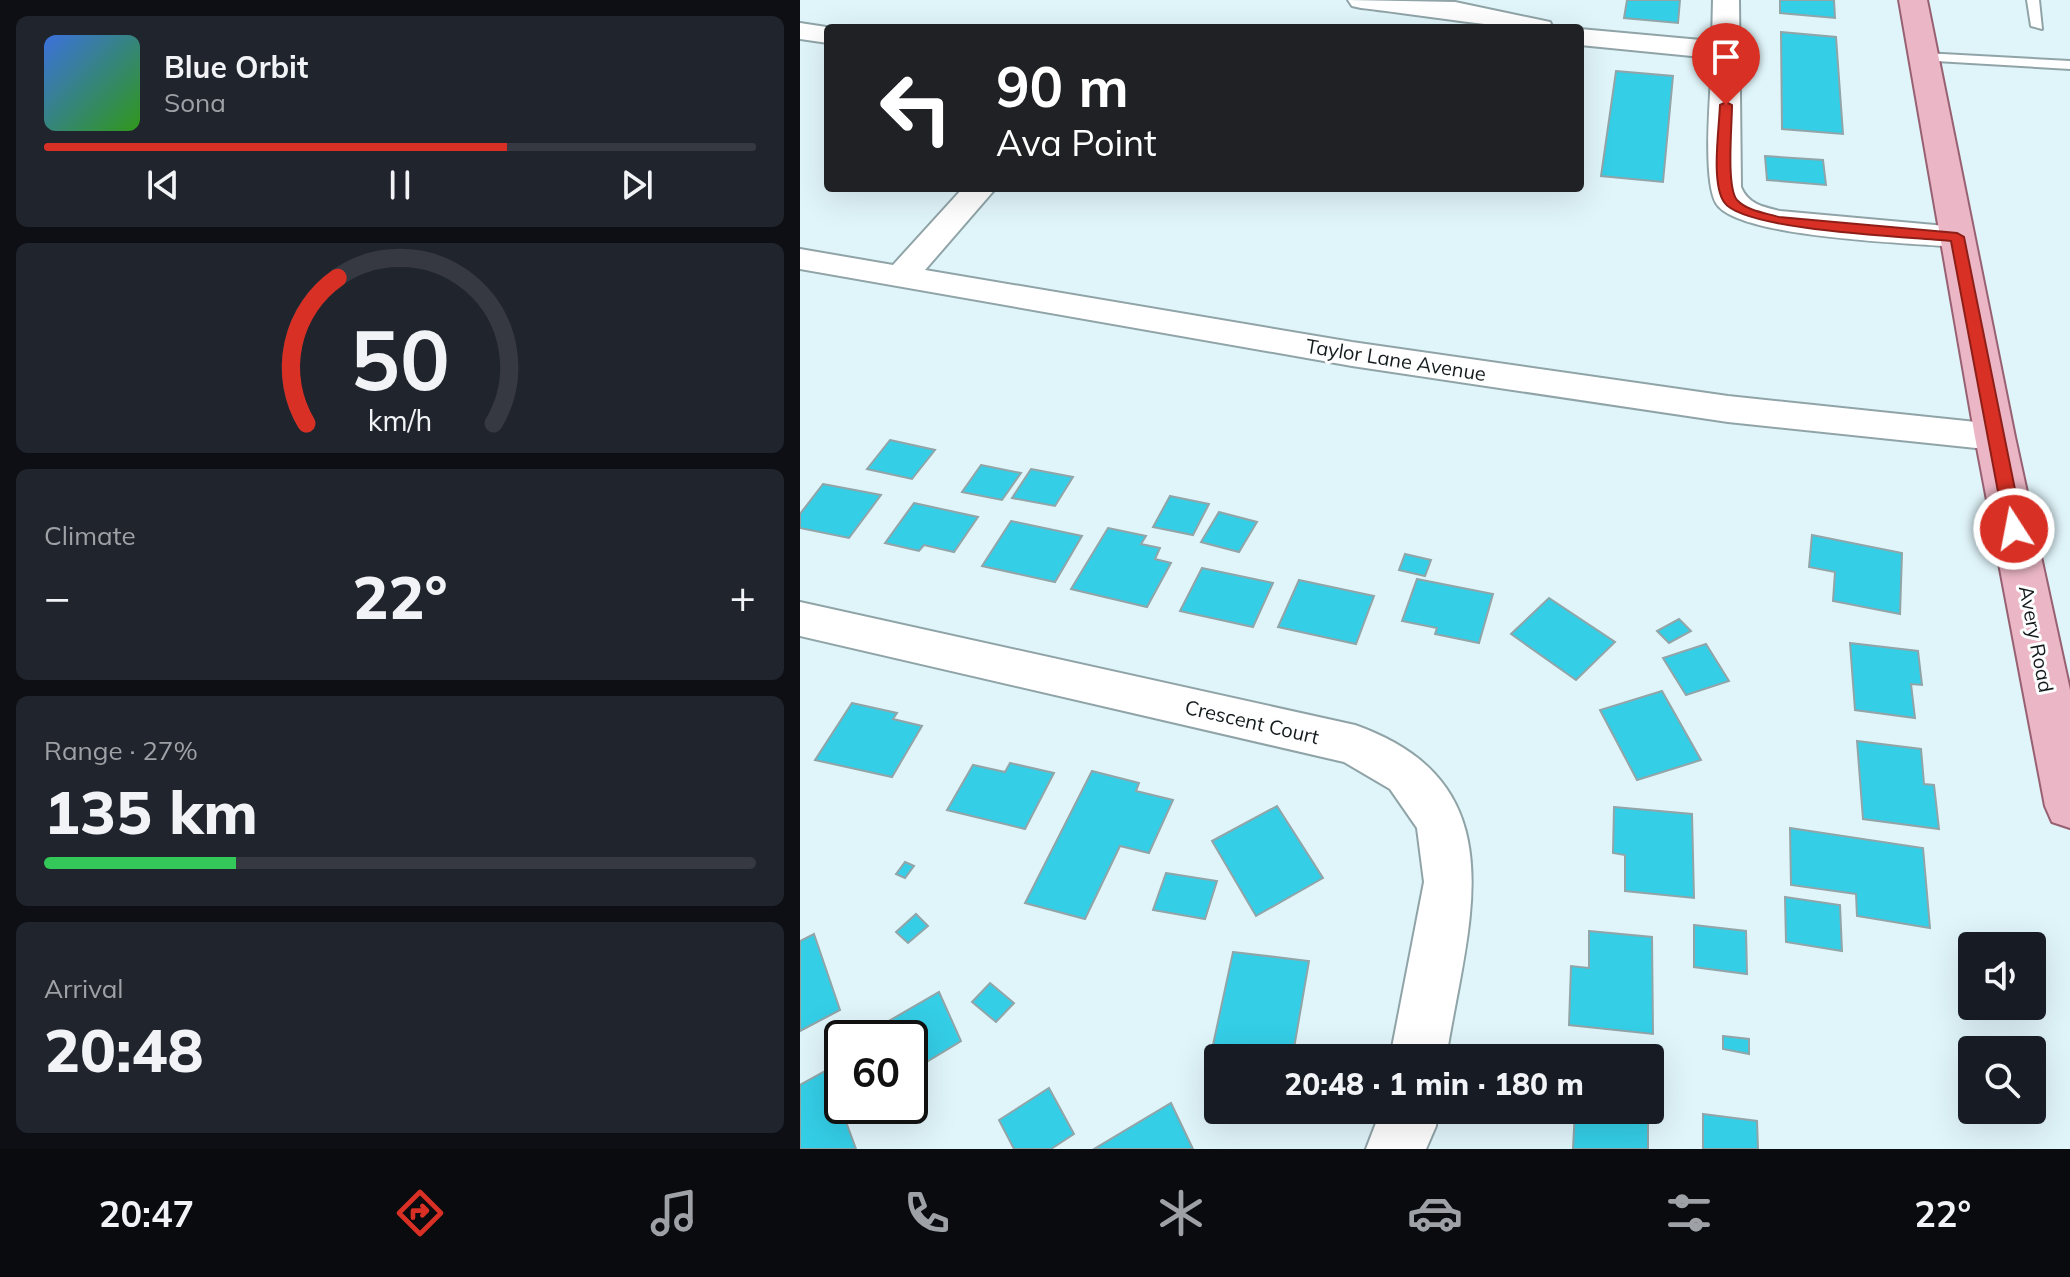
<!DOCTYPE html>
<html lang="en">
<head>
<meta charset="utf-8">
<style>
	body { margin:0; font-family:Mulish,sans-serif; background:#20242c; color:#f1f3f6; height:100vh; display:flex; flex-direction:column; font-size:30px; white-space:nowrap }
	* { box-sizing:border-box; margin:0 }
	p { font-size:26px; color:#9ea1a6 }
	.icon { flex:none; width:44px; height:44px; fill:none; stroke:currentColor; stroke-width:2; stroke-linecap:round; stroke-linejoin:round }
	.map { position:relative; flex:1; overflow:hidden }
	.details { display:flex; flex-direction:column; gap:16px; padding:16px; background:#0d0f14; width:800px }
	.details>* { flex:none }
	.top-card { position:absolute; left:24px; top:24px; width:760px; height:168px; border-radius:8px; box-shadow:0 8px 32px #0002; background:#202124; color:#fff; overflow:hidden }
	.tools { position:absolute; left:1158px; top:932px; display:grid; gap:16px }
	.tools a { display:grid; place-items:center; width:88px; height:88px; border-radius:8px; background:#171b24; box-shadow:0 8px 32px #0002; font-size:40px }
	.speed { position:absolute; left:24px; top:1020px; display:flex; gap:16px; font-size:40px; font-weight:700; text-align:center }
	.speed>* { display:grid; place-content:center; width:104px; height:104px; border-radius:50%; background:#171b24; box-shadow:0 8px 32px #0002; line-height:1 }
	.speed .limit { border:4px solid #111; border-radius:12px; background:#fff; color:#111 }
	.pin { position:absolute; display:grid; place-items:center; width:68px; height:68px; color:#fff; margin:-82px -34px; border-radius:50% 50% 50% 0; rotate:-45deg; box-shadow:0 0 8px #0007 }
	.pin .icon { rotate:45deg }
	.me { position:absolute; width:88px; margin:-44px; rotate:349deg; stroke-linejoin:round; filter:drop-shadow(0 0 6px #0008) }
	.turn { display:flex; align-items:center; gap:28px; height:168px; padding:0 40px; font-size:36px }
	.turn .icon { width:104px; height:104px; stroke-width:2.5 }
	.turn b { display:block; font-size:56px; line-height:68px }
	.big { font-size:60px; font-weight:800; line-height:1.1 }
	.details .widget { flex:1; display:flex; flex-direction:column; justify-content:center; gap:12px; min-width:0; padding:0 28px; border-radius:12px; background:#20242c }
	.details .dial { align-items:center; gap:0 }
	.dial svg { height:208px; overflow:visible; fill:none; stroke:#363941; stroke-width:7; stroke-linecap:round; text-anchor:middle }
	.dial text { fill:#f1f3f6; stroke:none }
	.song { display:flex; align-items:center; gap:24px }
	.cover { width:96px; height:96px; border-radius:12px; background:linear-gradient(135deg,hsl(220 70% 55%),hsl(110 70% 35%)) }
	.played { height:8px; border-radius:4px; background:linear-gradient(90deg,#d93025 65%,#363941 65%) }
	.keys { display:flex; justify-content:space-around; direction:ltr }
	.heat { display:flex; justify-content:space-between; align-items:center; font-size:44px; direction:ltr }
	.charge { height:12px; border-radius:6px; background:linear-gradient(90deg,#34c759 27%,#363941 0) }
	.trip { position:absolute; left:404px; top:1044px; width:460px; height:80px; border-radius:8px; background:#171b24; box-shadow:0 8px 32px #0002; font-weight:800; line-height:80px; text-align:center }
	.tabs { display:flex; height:128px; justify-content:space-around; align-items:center; background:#090b0e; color:#9ea1a6 }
	.tabs .icon { width:56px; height:56px }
	.tabs .current { color:#d93025 }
	.tabs b { font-size:36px; color:#f1f3f6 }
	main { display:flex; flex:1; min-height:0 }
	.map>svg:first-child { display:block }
</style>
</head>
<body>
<main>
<section class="details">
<div class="widget">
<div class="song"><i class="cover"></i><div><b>Blue Orbit</b><p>Sona</p></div></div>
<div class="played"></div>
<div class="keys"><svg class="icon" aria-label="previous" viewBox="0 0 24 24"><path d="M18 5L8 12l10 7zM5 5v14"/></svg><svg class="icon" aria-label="pause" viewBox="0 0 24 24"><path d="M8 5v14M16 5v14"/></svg><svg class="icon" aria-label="next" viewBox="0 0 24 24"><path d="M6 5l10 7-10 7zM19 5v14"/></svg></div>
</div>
<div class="widget dial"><svg viewBox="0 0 100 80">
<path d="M14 69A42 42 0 1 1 86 69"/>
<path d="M14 69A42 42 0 0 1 26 13" stroke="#d93025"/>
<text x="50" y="56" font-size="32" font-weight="700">50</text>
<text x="50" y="72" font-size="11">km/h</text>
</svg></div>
<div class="widget"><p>Climate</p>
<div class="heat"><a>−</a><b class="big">22°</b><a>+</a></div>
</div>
<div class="widget"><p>Range · 27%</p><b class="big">135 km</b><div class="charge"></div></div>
<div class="widget"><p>Arrival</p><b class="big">20:48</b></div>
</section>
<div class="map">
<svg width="1270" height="1149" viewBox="0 0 1270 1149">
	<rect width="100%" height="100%" fill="#e0f5fa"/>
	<g fill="#34cee7" stroke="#91a5a9" stroke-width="2">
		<polygon points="827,0 880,0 878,23 824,18"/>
		<polygon points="980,0 1034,0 1035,18 980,13"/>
		<polygon points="981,32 1036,37 1043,134 982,129"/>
		<polygon points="816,71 873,76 863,182 801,176"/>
		<polygon points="965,156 1023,160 1026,185 967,180"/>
		<polygon points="90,440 135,450 112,479 67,469"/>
		<polygon points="181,465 221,473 202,500 162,492"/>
		<polygon points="231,469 273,477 255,506 212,498"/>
		<polygon points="23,484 81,495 49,538 0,528 0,514"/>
		<polygon points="370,496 409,504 393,535 353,527"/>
		<polygon points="114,503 178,517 154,552 124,545 119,551 85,543"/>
		<polygon points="419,512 457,522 439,552 401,542"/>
		<polygon points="211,521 282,536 255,582 182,566"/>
		<polygon points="308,528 346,536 341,544 360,548 355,559 371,563 347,607 271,589"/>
		<polygon points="1012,535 1102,553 1100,614 1033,601 1035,572 1009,567"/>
		<polygon points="605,554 631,560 625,576 599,570"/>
		<polygon points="402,568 473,583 453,627 380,611"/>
		<polygon points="617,579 693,594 679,643 635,634 637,628 602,621"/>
		<polygon points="499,580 574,596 556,644 478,627"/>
		<polygon points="749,598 815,642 776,680 711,634"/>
		<polygon points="879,619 891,631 869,643 857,631"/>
		<polygon points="1050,643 1118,651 1122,685 1111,684 1115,718 1055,710"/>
		<polygon points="906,644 929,681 886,695 863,658"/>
		<polygon points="862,691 901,760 837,780 800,710"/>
		<polygon points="52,703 97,713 93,719 122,726 92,777 15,760"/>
		<polygon points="1057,741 1121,749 1124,784 1134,785 1139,829 1063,819"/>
		<polygon points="210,763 254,773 225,829 147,810 173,765 205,772"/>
		<polygon points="292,771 339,783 336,791 373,800 349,853 320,846 285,919 225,903"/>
		<polygon points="477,806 523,878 456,916 412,841"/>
		<polygon points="814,807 892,814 894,898 825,891 825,855 813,853"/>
		<polygon points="990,828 1123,848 1130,928 1057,916 1056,894 991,885"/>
		<polygon points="105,862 114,866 105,878 96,874"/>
		<polygon points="366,873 417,881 405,919 353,910"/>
		<polygon points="985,897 1040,905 1042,951 986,942"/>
		<polygon points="116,914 128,926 108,943 96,932"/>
		<polygon points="894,925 946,931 947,974 894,967"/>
		<polygon points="789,931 852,937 853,1034 769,1025 771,966 789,968"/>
		<polygon points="14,934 40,1010 0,1031 0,941"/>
		<polygon points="433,952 509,961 493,1054 413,1045"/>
		<polygon points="190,983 214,1003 196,1022 172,1002"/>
		<polygon points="139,992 161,1041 110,1072 110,1038 93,1038 87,1022"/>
		<polygon points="923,1036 949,1039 949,1054 923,1049"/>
		<polygon points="764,1047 849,1058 763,1058"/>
		<polygon points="27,1070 56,1149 0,1149 0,1085"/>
		<polygon points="249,1088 274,1134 251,1149 214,1149 199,1120"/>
		<polygon points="371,1103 393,1149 294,1149"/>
		<polygon points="775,1110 848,1110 848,1149 773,1149"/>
		<polygon points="903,1114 957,1121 958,1149 903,1149"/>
	</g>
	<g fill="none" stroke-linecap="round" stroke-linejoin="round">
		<g stroke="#90a4a8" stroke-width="4">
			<g id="lane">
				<polygon points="1227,0 1239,0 1242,29 1231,26"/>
				<polygon points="1124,53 1270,61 1270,69 1119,60 1119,54"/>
			</g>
		</g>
		<g stroke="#90a4a8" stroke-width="4">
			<g id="street">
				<path d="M 548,0 L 655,2 L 750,22 L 753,28 C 689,28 625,15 561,8 L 552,6 Z"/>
				<path d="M 913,0 L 939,0 L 941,187 C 948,204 963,207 980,211 L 1157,227 L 1169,230 L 1173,237 L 1169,244 L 1157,247 C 1114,243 935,238 916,203 C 902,178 911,90 912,58 L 780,45 L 780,29 L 912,41 Z"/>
				<polygon points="0,23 33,28 28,28 28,43 0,39"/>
				<polygon points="163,188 196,188 125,270 552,342 928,396 1195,424 1209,428 1214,437 1209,446 1195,450 928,422 552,366 0,269 0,249 93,265"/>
				<path d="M 0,602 L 555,725 C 722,784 667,924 646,1058 L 590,1058 L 624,882 L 617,828 L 590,789 L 544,762 L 0,636 Z"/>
				<polygon points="581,1110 637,1110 636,1126 626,1149 566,1149"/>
			</g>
		</g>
		<g stroke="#976172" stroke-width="4">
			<polygon id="primary" points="1099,0 1127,0 1215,437 1270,690 1270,828 1252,822 1245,806 1175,437"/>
		</g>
		<use href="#lane" fill="#fff" fill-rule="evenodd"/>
		<use href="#street" fill="#fff" fill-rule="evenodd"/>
		<use href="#primary" fill="#ebb6c5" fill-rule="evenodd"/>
	</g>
	<path fill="#d93025" stroke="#8d1f18" stroke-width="2" d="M 926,102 L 932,105 C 932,125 926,187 937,200 C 947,211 966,213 979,217 L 1157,233 L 1164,237 L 1223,529 L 1220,533 L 1208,533 L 1205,529 L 1151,241 C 1112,237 943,231 924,202 C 911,183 919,130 920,105 Z"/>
	<g text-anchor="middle" stroke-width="6" stroke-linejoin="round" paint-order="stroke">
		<g font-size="20" fill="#141b1d" stroke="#fefefe">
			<text transform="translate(596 360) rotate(9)" y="7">Taylor Lane Avenue</text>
			<text transform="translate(1236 639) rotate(79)" y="7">Avery Road</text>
			<text transform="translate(452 722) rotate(13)" y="7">Crescent Court</text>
		</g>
	</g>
</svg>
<div class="tools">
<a><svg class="icon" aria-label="sound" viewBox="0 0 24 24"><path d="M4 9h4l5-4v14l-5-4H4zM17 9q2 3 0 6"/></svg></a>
<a><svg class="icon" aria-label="search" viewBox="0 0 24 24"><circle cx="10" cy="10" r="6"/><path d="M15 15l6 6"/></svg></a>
</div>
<div class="speed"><div class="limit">60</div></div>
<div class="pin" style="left:926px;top:105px;background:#d93025"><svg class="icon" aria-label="arrive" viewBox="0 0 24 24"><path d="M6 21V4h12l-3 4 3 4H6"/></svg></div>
<svg class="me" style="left:1214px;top:529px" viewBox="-20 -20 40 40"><circle r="17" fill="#d93025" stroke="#fff" stroke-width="3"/><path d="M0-11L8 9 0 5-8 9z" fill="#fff"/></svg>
<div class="trip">20:48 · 1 min · 180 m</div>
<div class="top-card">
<div class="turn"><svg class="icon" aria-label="left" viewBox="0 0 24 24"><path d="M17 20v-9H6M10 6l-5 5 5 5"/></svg><div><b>90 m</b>Ava Point</div></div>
</div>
</div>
</main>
<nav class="tabs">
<b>20:47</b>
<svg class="icon current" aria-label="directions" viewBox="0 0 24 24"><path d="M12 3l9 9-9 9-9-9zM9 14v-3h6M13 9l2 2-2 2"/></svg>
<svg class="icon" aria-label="music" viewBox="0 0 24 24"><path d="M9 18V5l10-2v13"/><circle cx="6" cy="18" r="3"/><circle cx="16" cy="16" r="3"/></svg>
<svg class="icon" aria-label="phone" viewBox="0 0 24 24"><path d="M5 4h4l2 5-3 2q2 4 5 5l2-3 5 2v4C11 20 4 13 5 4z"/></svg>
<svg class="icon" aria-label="climate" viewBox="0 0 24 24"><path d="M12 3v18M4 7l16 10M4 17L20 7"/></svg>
<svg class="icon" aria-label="car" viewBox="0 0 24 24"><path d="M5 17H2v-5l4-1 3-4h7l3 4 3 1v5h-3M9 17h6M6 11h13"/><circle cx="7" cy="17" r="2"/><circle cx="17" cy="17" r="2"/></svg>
<svg class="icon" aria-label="filters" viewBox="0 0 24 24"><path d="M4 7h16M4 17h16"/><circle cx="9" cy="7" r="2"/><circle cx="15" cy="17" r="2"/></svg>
<b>22°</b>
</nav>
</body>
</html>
